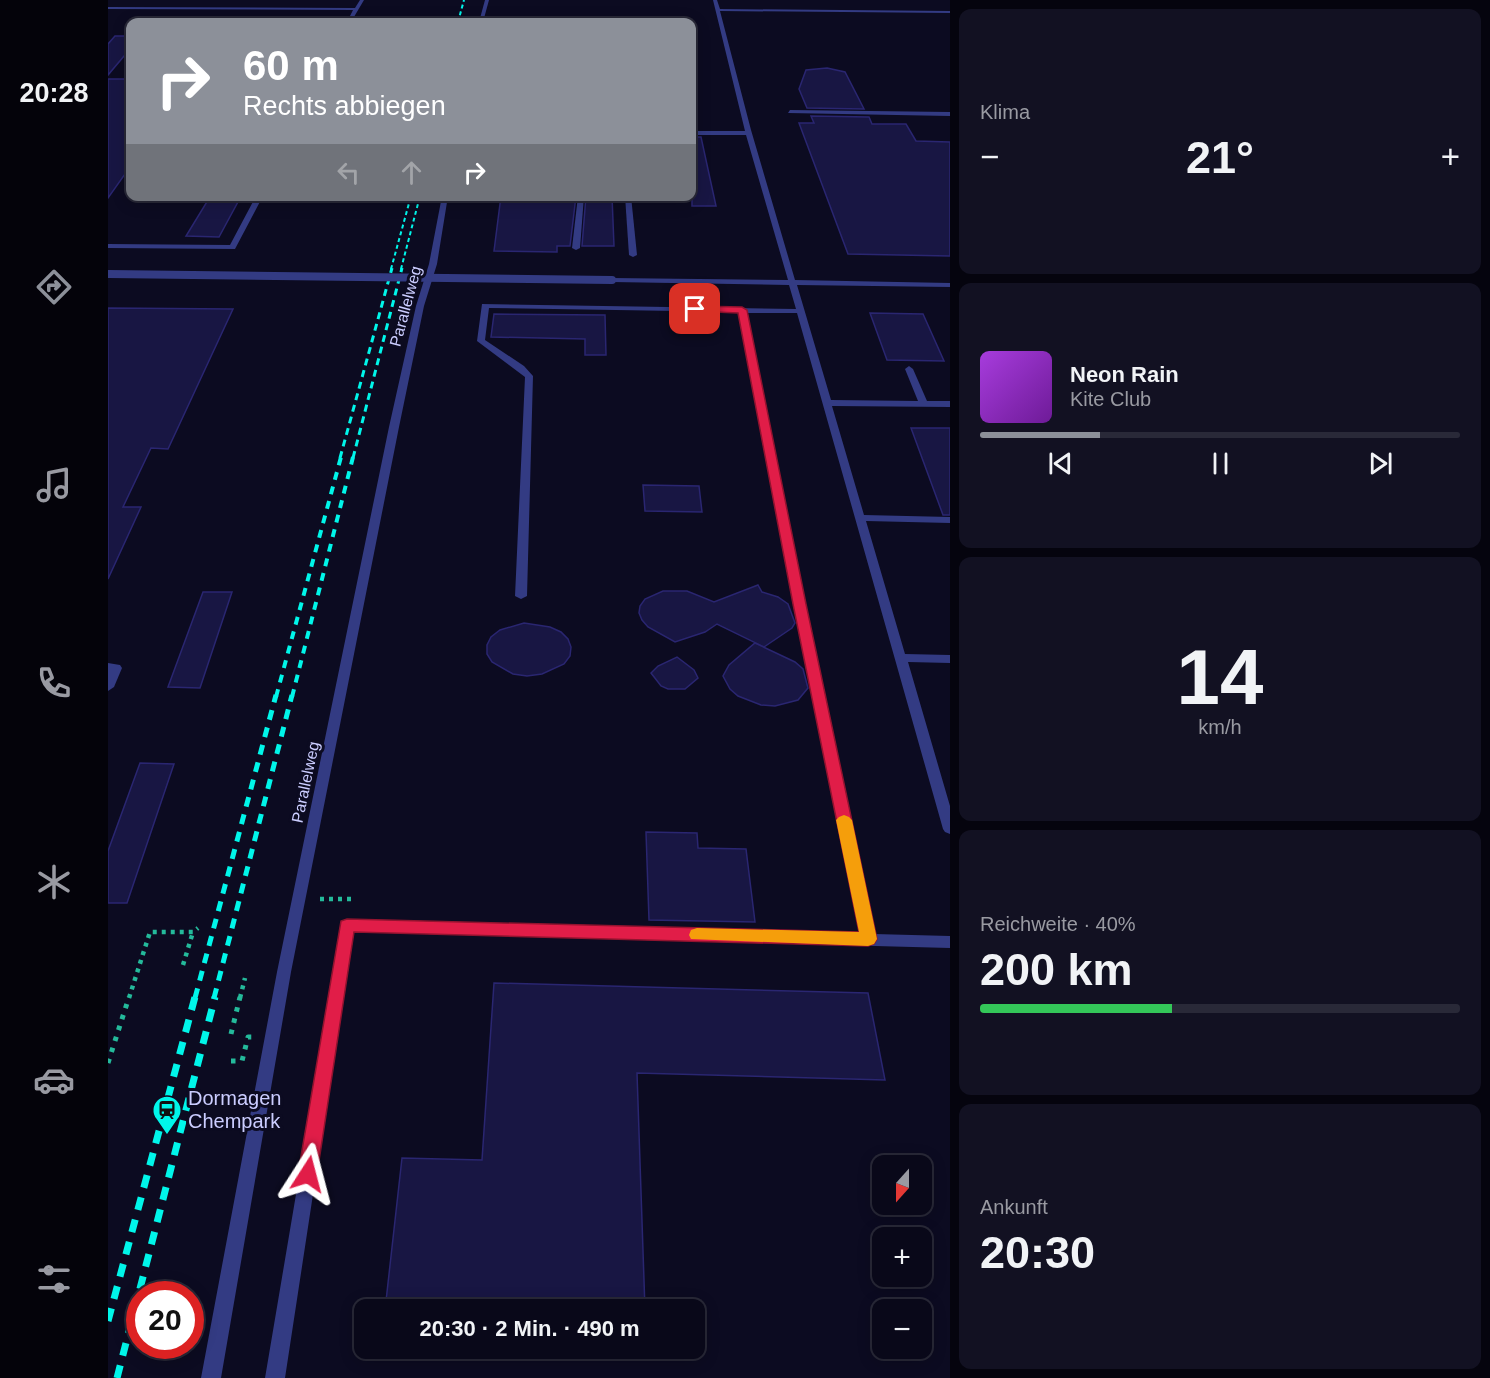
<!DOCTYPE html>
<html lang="de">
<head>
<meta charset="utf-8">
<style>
	body { margin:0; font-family:Arial,sans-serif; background:#121122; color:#f1f3f6; height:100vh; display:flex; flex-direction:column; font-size:22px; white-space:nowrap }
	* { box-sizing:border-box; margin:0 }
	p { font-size:20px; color:#999aa2 }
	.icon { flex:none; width:33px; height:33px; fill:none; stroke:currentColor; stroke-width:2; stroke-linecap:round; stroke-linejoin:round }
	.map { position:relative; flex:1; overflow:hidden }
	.sheet { display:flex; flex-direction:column; gap:9px; padding:9px; background:#05040e; width:540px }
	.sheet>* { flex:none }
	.top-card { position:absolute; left:18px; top:18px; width:570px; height:183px; border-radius:12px; box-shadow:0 3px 15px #0003,0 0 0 2px #292938; background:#8c9099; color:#fff; overflow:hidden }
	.needle { width:39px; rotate:201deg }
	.buttons { position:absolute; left:764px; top:1155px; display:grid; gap:12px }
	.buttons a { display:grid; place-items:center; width:60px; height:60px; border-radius:12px; background:#090819; box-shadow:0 3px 15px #0003,0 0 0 2px #292938; font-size:30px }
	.speed { position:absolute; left:18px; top:1281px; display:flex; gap:12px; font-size:30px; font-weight:700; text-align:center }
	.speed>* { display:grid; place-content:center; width:78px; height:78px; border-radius:50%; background:#090819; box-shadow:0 3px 15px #0003,0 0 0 2px #292938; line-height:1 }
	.speed .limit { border:9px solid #d22; background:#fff; color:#111 }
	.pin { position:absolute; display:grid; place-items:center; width:51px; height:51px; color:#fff; margin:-26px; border-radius:12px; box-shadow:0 3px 9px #0006 }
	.me { position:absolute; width:66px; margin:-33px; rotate:9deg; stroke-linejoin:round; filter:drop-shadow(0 0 4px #0008) }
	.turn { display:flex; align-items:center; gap:21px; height:126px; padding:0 18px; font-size:27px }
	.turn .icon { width:78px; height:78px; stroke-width:2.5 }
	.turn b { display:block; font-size:42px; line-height:51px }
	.lanes { display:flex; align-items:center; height:57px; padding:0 18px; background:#0003; justify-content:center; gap:30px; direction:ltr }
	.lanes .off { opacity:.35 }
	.big { font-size:45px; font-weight:800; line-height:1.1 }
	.sheet .widget { flex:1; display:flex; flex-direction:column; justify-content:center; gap:9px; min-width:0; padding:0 21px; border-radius:12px; background:#121122 }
	.sheet .dial { align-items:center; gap:0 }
	.dial b { font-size:78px; line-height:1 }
	.song { display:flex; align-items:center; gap:18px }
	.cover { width:72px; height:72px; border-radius:9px; background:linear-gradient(135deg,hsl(280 70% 55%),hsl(280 70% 35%)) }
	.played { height:6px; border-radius:3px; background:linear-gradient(90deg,#8c9099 25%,#292938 25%) }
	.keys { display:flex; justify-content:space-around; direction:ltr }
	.heat { display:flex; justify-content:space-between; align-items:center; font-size:33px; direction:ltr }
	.charge { height:9px; border-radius:4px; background:linear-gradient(90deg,#34c759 40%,#292938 0) }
	.trip { position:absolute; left:246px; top:1299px; width:351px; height:60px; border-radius:12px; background:#090819; box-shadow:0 3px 15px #0003,0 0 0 2px #292938; font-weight:800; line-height:60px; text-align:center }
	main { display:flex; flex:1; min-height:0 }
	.tabs { display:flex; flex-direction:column; width:108px; justify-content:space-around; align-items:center; background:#04030a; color:#999aa2 }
	.tabs .icon { width:42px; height:42px }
	.tabs .current { color:#8c9099 }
	.tabs b { font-size:27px; color:#f1f3f6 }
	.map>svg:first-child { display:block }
</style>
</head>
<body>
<main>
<nav class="tabs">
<b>20:28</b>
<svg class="icon current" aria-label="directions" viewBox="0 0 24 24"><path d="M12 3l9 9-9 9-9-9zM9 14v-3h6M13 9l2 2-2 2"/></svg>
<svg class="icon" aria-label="music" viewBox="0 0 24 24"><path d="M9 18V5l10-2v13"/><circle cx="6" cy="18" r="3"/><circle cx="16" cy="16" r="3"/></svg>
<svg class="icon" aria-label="phone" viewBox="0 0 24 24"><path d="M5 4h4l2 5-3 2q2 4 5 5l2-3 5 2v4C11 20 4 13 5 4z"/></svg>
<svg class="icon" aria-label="climate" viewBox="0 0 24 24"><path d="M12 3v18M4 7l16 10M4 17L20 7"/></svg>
<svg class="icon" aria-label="car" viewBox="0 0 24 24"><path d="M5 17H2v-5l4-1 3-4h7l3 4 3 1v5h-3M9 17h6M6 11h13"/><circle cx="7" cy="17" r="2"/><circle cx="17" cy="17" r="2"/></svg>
<svg class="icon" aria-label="filters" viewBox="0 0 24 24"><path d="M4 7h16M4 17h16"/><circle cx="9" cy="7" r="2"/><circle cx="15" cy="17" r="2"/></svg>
</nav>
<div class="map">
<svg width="842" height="1378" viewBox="0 0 842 1378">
	<rect width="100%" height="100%" fill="#0c0b21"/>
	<g fill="#181643" stroke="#2a2671" stroke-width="1.5">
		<polygon points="7,36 22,36 22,49 0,75 0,44"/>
		<polygon points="719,68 737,72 756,109 699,108 691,89 698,70"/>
		<polygon points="0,79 22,79 22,167 0,198"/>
		<polygon points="703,116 761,117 764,124 798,124 808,141 842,142 842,256 740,254 691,123 706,123"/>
		<polygon points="584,137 593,137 608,206 584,206"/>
		<polygon points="393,196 468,196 462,246 449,246 449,252 386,251"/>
		<polygon points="478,196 504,196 506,246 474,246"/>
		<polygon points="100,200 131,200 111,237 78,236"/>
		<polygon points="0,308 125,309 60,449 43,448 15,507 33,507 0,579"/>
		<polygon points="762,313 815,314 836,361 779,360"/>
		<polygon points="386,314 497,315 498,355 477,355 477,339 383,337"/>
		<polygon points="803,428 842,428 842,515 835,515"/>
		<polygon points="535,485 591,486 594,512 537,511"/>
		<polygon points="650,585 654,592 670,597 680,604 687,623 684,628 656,647 609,624 597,632 567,642 540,627 534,620 531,613 532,606 537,599 555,591 579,591 606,602"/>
		<polygon points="95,592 124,592 92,688 60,687"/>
		<polygon points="416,623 442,627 453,632 460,639 463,647 462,656 456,664 434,674 419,676 405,674 384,662 379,654 379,645 383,637 392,630"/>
		<polygon points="647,643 687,662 695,669 700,688 690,700 667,706 653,705 630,696 622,689 615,676 621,665"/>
		<polygon points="569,657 586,670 590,678 577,689 560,689 553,686 543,673 550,666"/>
		<polygon points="32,763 66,764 19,903 0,903 0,851"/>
		<polygon points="538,832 589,833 590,848 638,849 647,922 541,920"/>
		<polygon points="386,983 760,993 777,1080 529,1073 537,1310 277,1310 294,1158 374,1160"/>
	</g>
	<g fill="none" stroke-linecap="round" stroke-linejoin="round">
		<g stroke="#24ba9b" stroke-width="4.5" stroke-dasharray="4 5" stroke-linecap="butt">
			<polyline points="212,899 246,899"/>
			<polyline points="75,965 85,932"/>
			<polyline points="21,998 42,932 85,932 90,928"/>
			<polyline points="132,998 137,978"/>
		</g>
		<g stroke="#24ba9b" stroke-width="5" stroke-dasharray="4.5 7" stroke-linecap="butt">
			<polyline points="123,1034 132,997"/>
			<polyline points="123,1061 134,1061 140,1037 145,1037"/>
			<polyline points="0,1063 21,997"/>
		</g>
		<g fill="#333b83" fill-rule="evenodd">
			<polygon points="252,0 256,0 243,22 239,22 245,10 0,9 0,7 247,8"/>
			<polygon points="605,0 609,0 612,9 842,11 842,13 612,11 643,130 687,280 842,283 842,287 689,285 723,400 810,401 797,369 801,366 805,369 819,401 842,401 842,407 724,406 756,515 842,517 842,523 758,521 797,654 842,655 842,663 800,662 842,806 842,834 837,832 835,829 689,313 639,313 697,604 766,934 842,936 842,948 245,932 177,1378 157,1378 234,922 239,920 752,934 685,604 630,312 381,308 377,340 416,366 425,376 419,596 413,599 407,596 417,377 369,341 374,304 688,309 681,285 504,282 500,280 504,278 680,280 638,135 584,135 584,131 637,131"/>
			<polygon points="682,110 842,112 842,116 680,113"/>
			<polygon points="148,196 155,196 127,249 0,248 0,244 122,245"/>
			<polygon points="470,196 476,196 472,248 468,250 464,248"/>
			<polygon points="517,196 523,196 529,255 525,257 521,255"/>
			<polygon points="0,663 12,665 14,668 6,687 0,691"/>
		</g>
		<g fill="#333b83" fill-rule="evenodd">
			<polygon points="377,0 381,0 375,22 371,22"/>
			<polygon points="334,196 340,196 329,264 316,306 291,427 183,972 113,1378 93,1378 169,972 281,427 308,306 321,264"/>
		</g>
		<g stroke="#00f6ea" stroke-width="2" stroke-dasharray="4 3" stroke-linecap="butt">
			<polyline points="350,22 356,0"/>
			<polyline points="283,269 303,196"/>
			<polyline points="293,269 312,196"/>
		</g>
		<g stroke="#00f6ea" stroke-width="3" stroke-dasharray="7 5" stroke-linecap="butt">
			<polyline points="232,458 284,268"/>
			<polyline points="245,458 294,268"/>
		</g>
		<g stroke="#00f6ea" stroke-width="4" stroke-dasharray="8 7" stroke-linecap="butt">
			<polyline points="168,697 233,457"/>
			<polyline points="184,697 245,457"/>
		</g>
		<g stroke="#00f6ea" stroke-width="5" stroke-dasharray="10 8" stroke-linecap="butt">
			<polyline points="87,998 168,695"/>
			<polyline points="106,998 184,695"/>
		</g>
		<g stroke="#00f6ea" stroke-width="7" stroke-dasharray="13 10" stroke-linecap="butt">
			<polyline points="0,1321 87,997"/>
			<polyline points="9,1378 107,997"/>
		</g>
		<polyline stroke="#333b83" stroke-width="8" points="0,274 504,280"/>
	</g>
	<polygon fill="#e11d48" stroke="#92132f" stroke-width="1.5" points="587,306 634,307 639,310 698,604 769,939 766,944 760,946 246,932 209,1174 207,1181 200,1183 193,1181 190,1174 233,921 239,919 751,932 685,604 630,313 584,311 583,309"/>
	<polygon fill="#f59e0b" points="736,815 741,817 744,820 769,939 766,944 760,946 583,939 581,935 583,930 589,928 751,932 728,820 731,817"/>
	<defs>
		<g id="station-pin" transform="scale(1.5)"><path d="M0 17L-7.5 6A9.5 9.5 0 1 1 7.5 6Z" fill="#00f6ea" stroke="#0c0b21"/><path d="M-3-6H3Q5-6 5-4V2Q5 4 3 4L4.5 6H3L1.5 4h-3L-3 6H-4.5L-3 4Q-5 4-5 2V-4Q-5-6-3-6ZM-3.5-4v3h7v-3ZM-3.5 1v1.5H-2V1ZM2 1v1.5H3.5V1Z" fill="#111"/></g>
	</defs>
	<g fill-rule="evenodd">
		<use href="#station-pin" x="59" y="1110"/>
	</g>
	<g text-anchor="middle" stroke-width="6" stroke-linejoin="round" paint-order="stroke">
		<g font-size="16" fill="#cbcdff" stroke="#0c0b21">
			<text transform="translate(297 306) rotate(-75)" y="6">Parallelweg</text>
			<text transform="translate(197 782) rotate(-78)" y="6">Parallelweg</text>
		</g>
		<g font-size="20" fill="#cbcdff" stroke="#0c0b21" text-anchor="start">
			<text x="80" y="1105">Dormagen<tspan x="80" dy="23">Chempark</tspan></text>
		</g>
	</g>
</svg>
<div class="buttons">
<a><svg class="needle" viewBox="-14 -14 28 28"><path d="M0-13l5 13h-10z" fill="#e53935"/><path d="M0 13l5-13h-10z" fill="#999aa2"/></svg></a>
<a>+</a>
<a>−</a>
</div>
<div class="speed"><div class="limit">20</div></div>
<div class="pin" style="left:587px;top:309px;background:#d93025"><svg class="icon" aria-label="arrive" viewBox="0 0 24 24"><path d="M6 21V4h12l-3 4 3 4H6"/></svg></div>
<svg class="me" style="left:200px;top:1174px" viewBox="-20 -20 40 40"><path d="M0-17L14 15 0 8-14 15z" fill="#e11d48" stroke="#fff" stroke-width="4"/></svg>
<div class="trip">20:30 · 2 Min. · 490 m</div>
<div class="top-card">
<div class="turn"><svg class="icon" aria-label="right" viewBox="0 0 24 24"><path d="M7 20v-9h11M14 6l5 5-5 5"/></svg><div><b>60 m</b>Rechts abbiegen</div></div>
<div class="lanes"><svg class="icon off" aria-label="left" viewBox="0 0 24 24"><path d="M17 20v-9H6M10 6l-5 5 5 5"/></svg><svg class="icon off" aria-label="ahead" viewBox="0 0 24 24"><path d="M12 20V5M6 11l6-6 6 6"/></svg><svg class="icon" aria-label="right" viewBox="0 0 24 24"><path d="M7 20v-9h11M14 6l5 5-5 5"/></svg></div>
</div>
</div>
<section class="sheet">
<div class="widget"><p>Klima</p>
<div class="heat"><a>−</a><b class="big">21°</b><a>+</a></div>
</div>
<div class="widget">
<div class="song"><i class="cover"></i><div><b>Neon Rain</b><p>Kite Club</p></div></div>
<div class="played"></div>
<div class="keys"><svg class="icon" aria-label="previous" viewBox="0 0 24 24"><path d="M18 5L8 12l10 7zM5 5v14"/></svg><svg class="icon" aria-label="pause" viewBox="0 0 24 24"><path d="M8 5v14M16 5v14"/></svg><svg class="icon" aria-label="next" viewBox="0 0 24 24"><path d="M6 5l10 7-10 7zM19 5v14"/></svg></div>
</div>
<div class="widget dial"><b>14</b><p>km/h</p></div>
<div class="widget"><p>Reichweite · 40%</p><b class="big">200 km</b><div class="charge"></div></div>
<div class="widget"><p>Ankunft</p><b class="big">20:30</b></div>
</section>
</main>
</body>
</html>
